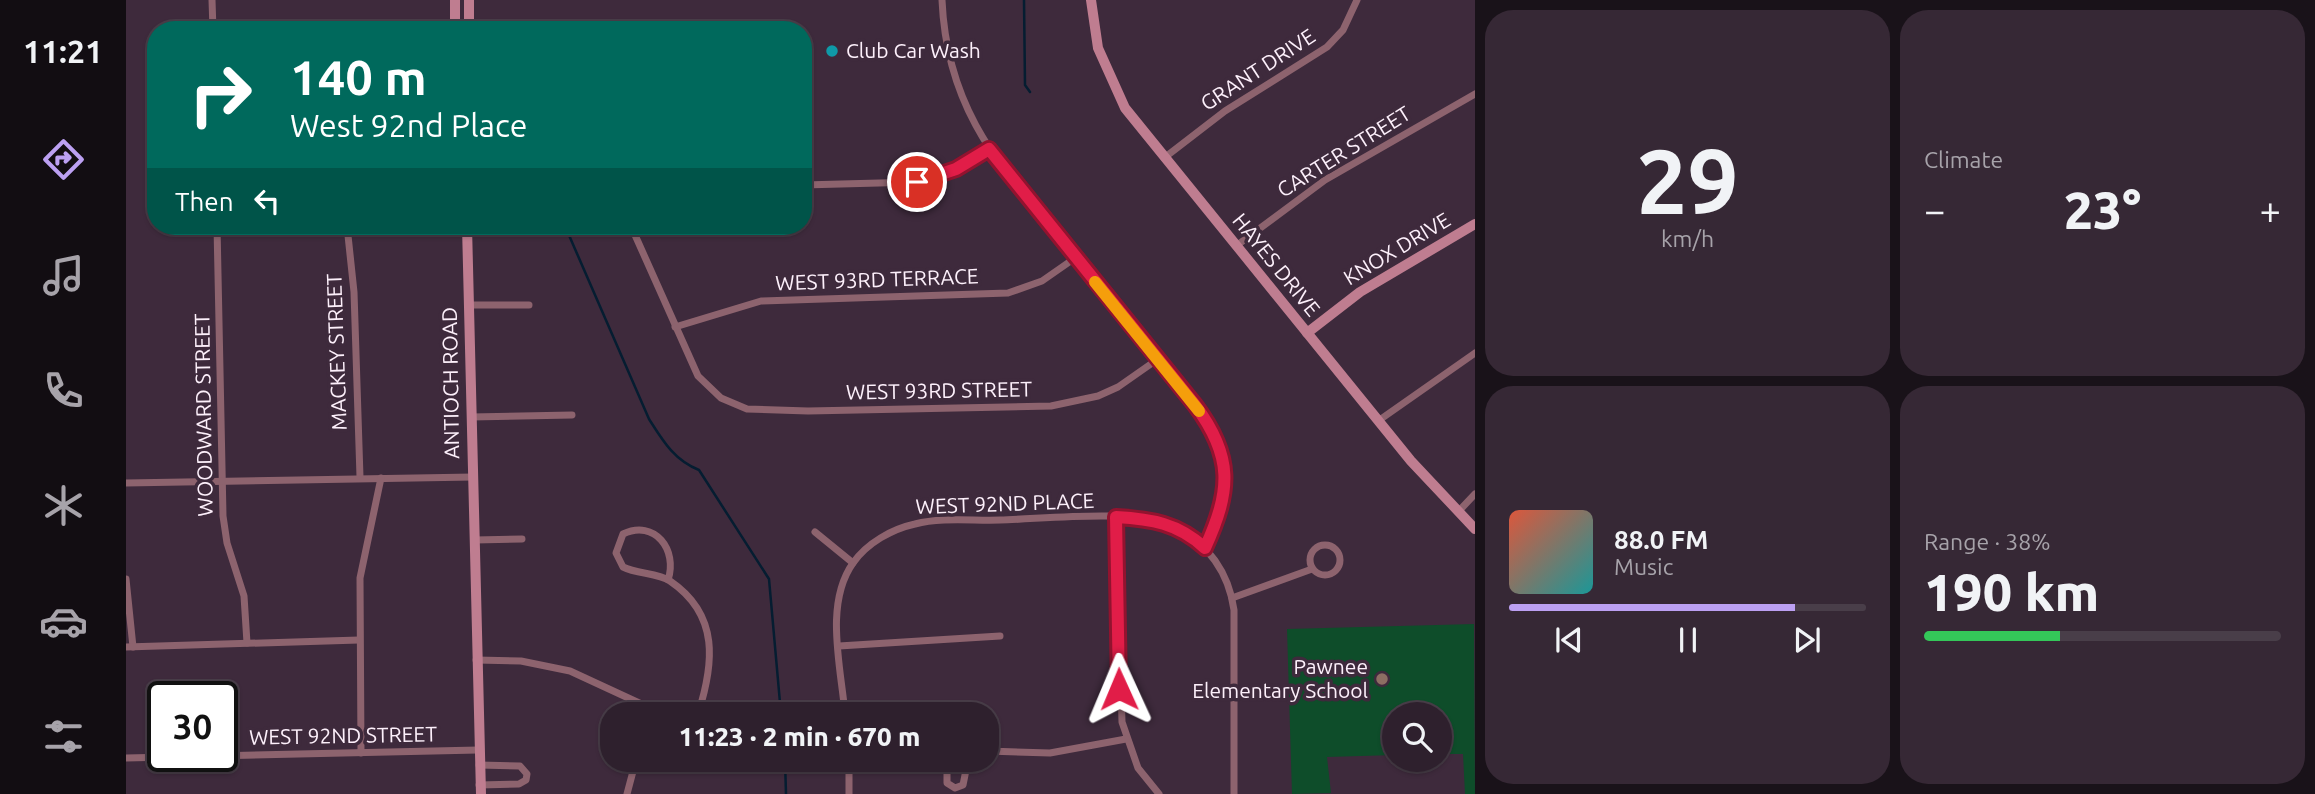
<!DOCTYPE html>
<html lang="en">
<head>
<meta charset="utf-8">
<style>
	body { margin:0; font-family:Ubuntu,sans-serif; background:#362835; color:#f1f3f6; height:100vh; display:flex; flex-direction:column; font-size:26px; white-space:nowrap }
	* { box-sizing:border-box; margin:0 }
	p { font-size:23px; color:#a7a3aa }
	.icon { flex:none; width:38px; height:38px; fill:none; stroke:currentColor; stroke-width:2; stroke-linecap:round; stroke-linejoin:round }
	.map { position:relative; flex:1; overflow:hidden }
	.details { display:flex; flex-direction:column; gap:10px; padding:10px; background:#191219; width:840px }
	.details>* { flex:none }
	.hud { position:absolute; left:21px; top:21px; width:665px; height:214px; border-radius:28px; box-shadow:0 2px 5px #0004,0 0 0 2px #493e49; background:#00695c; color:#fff; overflow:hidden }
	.tools { position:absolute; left:1256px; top:702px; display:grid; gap:14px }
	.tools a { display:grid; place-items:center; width:70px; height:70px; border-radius:50%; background:#2e202d; box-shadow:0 2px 5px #0004,0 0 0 2px #493e49; font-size:35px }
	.speed { position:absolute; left:21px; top:681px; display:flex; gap:14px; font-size:35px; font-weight:700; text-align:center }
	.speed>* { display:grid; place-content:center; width:91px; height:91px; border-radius:50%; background:#2e202d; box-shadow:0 2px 5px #0004,0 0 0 2px #493e49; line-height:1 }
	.speed .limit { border:4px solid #111; border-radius:10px; background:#fff; color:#111 }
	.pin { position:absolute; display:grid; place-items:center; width:60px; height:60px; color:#fff; margin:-30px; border:4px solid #fff; border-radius:50%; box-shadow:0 2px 7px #0007 }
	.me { position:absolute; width:77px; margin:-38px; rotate:359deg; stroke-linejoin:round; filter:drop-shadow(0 0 5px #0008) }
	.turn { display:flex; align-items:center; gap:24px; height:147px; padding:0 28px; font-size:32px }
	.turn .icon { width:91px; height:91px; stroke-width:2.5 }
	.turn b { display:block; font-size:49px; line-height:60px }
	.then { display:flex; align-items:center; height:66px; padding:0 28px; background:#0003; gap:14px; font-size:26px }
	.big { font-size:52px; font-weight:800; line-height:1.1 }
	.details .card { flex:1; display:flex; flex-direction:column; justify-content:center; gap:10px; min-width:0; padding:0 24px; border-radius:28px; background:#362835 }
	.details .dial { align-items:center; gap:0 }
	.dial b { font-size:91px; line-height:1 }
	.song { display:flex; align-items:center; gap:21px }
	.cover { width:84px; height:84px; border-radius:10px; background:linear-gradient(135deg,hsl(10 70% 55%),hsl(180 70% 35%)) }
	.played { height:7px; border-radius:4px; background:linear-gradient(90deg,#bca0f2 80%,#493e49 80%) }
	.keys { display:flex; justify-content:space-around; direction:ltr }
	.heat { display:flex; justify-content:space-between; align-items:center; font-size:38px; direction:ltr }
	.charge { height:10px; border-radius:5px; background:linear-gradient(90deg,#34c759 38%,#493e49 0) }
	.details .tiles { flex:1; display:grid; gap:10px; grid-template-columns:repeat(2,1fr) }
	.trip { position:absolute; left:474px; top:702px; width:399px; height:70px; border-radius:28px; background:#2e202d; box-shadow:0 2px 5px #0004,0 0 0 2px #493e49; font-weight:800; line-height:70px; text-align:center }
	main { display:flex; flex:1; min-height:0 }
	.tabs { display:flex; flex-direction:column; width:126px; justify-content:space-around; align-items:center; background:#120d12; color:#a7a3aa }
	.tabs .icon { width:49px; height:49px }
	.tabs .current { color:#bca0f2 }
	.tabs b { font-size:32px; color:#f1f3f6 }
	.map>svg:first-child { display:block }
</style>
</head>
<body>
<main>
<nav class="tabs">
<b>11:21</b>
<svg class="icon current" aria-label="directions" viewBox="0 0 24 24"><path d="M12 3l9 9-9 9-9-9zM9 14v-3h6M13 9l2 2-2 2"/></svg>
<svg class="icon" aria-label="music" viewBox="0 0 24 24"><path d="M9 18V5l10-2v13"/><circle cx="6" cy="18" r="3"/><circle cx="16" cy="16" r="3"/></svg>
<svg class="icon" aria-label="phone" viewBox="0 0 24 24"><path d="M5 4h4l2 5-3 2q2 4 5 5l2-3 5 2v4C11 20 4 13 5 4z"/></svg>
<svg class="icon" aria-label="climate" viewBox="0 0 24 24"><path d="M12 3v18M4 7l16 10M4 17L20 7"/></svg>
<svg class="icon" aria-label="car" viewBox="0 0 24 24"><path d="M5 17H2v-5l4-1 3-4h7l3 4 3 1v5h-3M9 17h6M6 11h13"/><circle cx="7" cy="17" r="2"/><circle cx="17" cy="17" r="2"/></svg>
<svg class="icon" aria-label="filters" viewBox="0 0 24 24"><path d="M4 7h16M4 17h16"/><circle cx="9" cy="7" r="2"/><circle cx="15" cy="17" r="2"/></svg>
</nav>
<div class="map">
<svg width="1349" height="794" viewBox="0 0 1349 794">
	<rect width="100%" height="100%" fill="#3e2a3c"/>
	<polygon fill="#0e4d2a" points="1348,624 1349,794 1339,794 1337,754 1314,754 1314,714 1269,714 1269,755 1201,757 1205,793 1166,794 1161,629"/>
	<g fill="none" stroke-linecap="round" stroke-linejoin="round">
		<g stroke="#051d31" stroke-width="2.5">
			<polyline points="898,0 899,85 904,92"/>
			<path d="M 439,226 L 523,419 C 537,441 548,460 573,470 L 643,579 L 655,714"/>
			<polyline points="659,760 660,794"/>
		</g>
		<g stroke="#8d636e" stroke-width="7">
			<polyline points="86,0 87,30"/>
			<path d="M 816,0 C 821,115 879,171 947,256 C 988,305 1028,355 1069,405 C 1108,457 1105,492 1079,548"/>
			<polyline points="1038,158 1099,111 1201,47 1217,30 1231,0"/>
			<polyline points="677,185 791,182 830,169 863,149"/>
			<polyline points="91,226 97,516 101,543 118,596 121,643"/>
			<polyline points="221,226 228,292 234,477"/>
			<polyline points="505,226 572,376 595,398 621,409 682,411 925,406 972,396 992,387 1032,359"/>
			<polyline points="1110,246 1199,180 1349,94"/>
			<polyline points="343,305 403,305"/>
			<polyline points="549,327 635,301 882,293 916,281 949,258"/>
			<polyline points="345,417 446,415"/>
			<polyline points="1252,421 1349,353"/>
			<polyline points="0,483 347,477"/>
			<polyline points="1332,512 1349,494"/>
			<polyline points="990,518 996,722 1012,768 1033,794"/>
			<polyline points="689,532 727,563"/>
			<polyline points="349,540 396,539"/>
			<circle cx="1199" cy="560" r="15"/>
			<polyline points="0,579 7,647"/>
			<path d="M 542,580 C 552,550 529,519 497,534 L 490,553 L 497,567 C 511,574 532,573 544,581 C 594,615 588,664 572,714"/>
			<polyline points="1106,598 1186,569"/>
			<polyline points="713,646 874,636"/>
			<polyline points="0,647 233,640"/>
			<polyline points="350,660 395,661 444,671 537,714"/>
			<path d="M 719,714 C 715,667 698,604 727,563 C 741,543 766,529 789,524 C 816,517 847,521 874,520 C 920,519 1010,508 1049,527 C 1082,543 1103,573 1108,610 L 1108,794"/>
			<polyline points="861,751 924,753 1000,739"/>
			<polyline points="235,753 234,578 255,478"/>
			<polyline points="0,758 352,750"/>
			<polyline points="723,760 723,794"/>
			<polyline points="821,760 821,783 829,788 837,785 842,760"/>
			<polyline points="353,765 394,766 401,774 400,780 393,784 353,785"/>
			<polyline points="501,794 510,760"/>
		</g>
		<g stroke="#bf7d90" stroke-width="10">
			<polyline points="329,0 329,30"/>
			<polyline points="343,0 343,30"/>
			<polyline points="965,0 972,48 999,108 1285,461 1349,529"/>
			<polyline points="341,226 355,794"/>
			<polyline points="1181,333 1234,292 1349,224"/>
		</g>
	</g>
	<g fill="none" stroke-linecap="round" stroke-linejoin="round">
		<g stroke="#92132f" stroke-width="18">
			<path id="route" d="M 791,182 L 830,169 L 863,149 L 1069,405 C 1108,457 1105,491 1079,548 C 1052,523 1025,519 990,517 L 993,689"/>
		</g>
		<use href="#route" stroke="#e11d48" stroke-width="12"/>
		<polyline stroke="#f59e0b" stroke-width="12" points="969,282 1073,411"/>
	</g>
	<circle fill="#0f9aa8" stroke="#3e2a3c" stroke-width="2.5" cx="706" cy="51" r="7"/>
	<circle fill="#8d6e63" stroke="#3e2a3c" stroke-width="2.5" cx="1256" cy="679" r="7"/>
	<g text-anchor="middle" stroke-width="7" stroke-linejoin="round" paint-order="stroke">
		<g font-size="21" fill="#fdf0fb" stroke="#3e2a3c" text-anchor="start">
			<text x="720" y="58">Club Car Wash</text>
			<text x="1242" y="674" text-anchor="end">Pawnee<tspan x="1242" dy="24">Elementary School</tspan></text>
		</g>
		<g font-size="21" fill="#fdf0fb" stroke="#3e2a3c">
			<text transform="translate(1132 70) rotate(-33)" y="7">GRANT DRIVE</text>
			<text transform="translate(1218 152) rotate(-32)" y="7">CARTER STREET</text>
			<text transform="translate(1271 249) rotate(-31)" y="7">KNOX DRIVE</text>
			<text transform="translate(1150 265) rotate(51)" y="7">HAYES DRIVE</text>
			<text transform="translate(751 280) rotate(-2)" y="7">WEST 93RD TERRACE</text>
			<text transform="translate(211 352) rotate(-92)" y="7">MACKEY STREET</text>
			<text transform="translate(325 383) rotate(-91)" y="7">ANTIOCH ROAD</text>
			<text transform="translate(813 391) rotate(-1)" y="7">WEST 93RD STREET</text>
			<text transform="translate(78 415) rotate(-91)" y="7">WOODWARD STREET</text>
			<text transform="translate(879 504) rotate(-2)" y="7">WEST 92ND PLACE</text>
			<text transform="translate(217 736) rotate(-1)" y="7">WEST 92ND STREET</text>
		</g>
	</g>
</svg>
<div class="tools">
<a><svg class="icon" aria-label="search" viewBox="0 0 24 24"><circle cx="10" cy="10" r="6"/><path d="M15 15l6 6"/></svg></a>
</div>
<div class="speed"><div class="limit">30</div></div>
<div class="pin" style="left:791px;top:182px;background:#d93025"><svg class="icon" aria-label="arrive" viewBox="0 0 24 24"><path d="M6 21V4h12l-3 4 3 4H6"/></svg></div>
<svg class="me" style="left:993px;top:689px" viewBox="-20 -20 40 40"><path d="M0-17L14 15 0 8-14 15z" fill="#e11d48" stroke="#fff" stroke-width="4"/></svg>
<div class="trip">11:23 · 2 min · 670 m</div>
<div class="hud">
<div class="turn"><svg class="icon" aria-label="right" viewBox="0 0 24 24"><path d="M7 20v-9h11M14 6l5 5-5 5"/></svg><div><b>140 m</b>West 92nd Place</div></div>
<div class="then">Then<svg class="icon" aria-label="left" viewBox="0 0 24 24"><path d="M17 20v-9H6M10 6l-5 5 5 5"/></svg></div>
</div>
</div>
<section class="details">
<div class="tiles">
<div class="card dial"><b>29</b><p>km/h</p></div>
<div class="card"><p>Climate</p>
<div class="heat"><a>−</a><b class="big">23°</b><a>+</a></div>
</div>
<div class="card">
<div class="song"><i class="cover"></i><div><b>88.0 FM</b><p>Music</p></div></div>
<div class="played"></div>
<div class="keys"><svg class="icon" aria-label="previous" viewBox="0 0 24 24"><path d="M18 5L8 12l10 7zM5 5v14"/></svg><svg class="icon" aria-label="pause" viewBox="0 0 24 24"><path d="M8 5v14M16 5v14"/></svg><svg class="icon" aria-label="next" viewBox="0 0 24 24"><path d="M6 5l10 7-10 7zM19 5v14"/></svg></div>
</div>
<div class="card"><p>Range · 38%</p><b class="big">190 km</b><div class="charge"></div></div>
</div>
</section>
</main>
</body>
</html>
